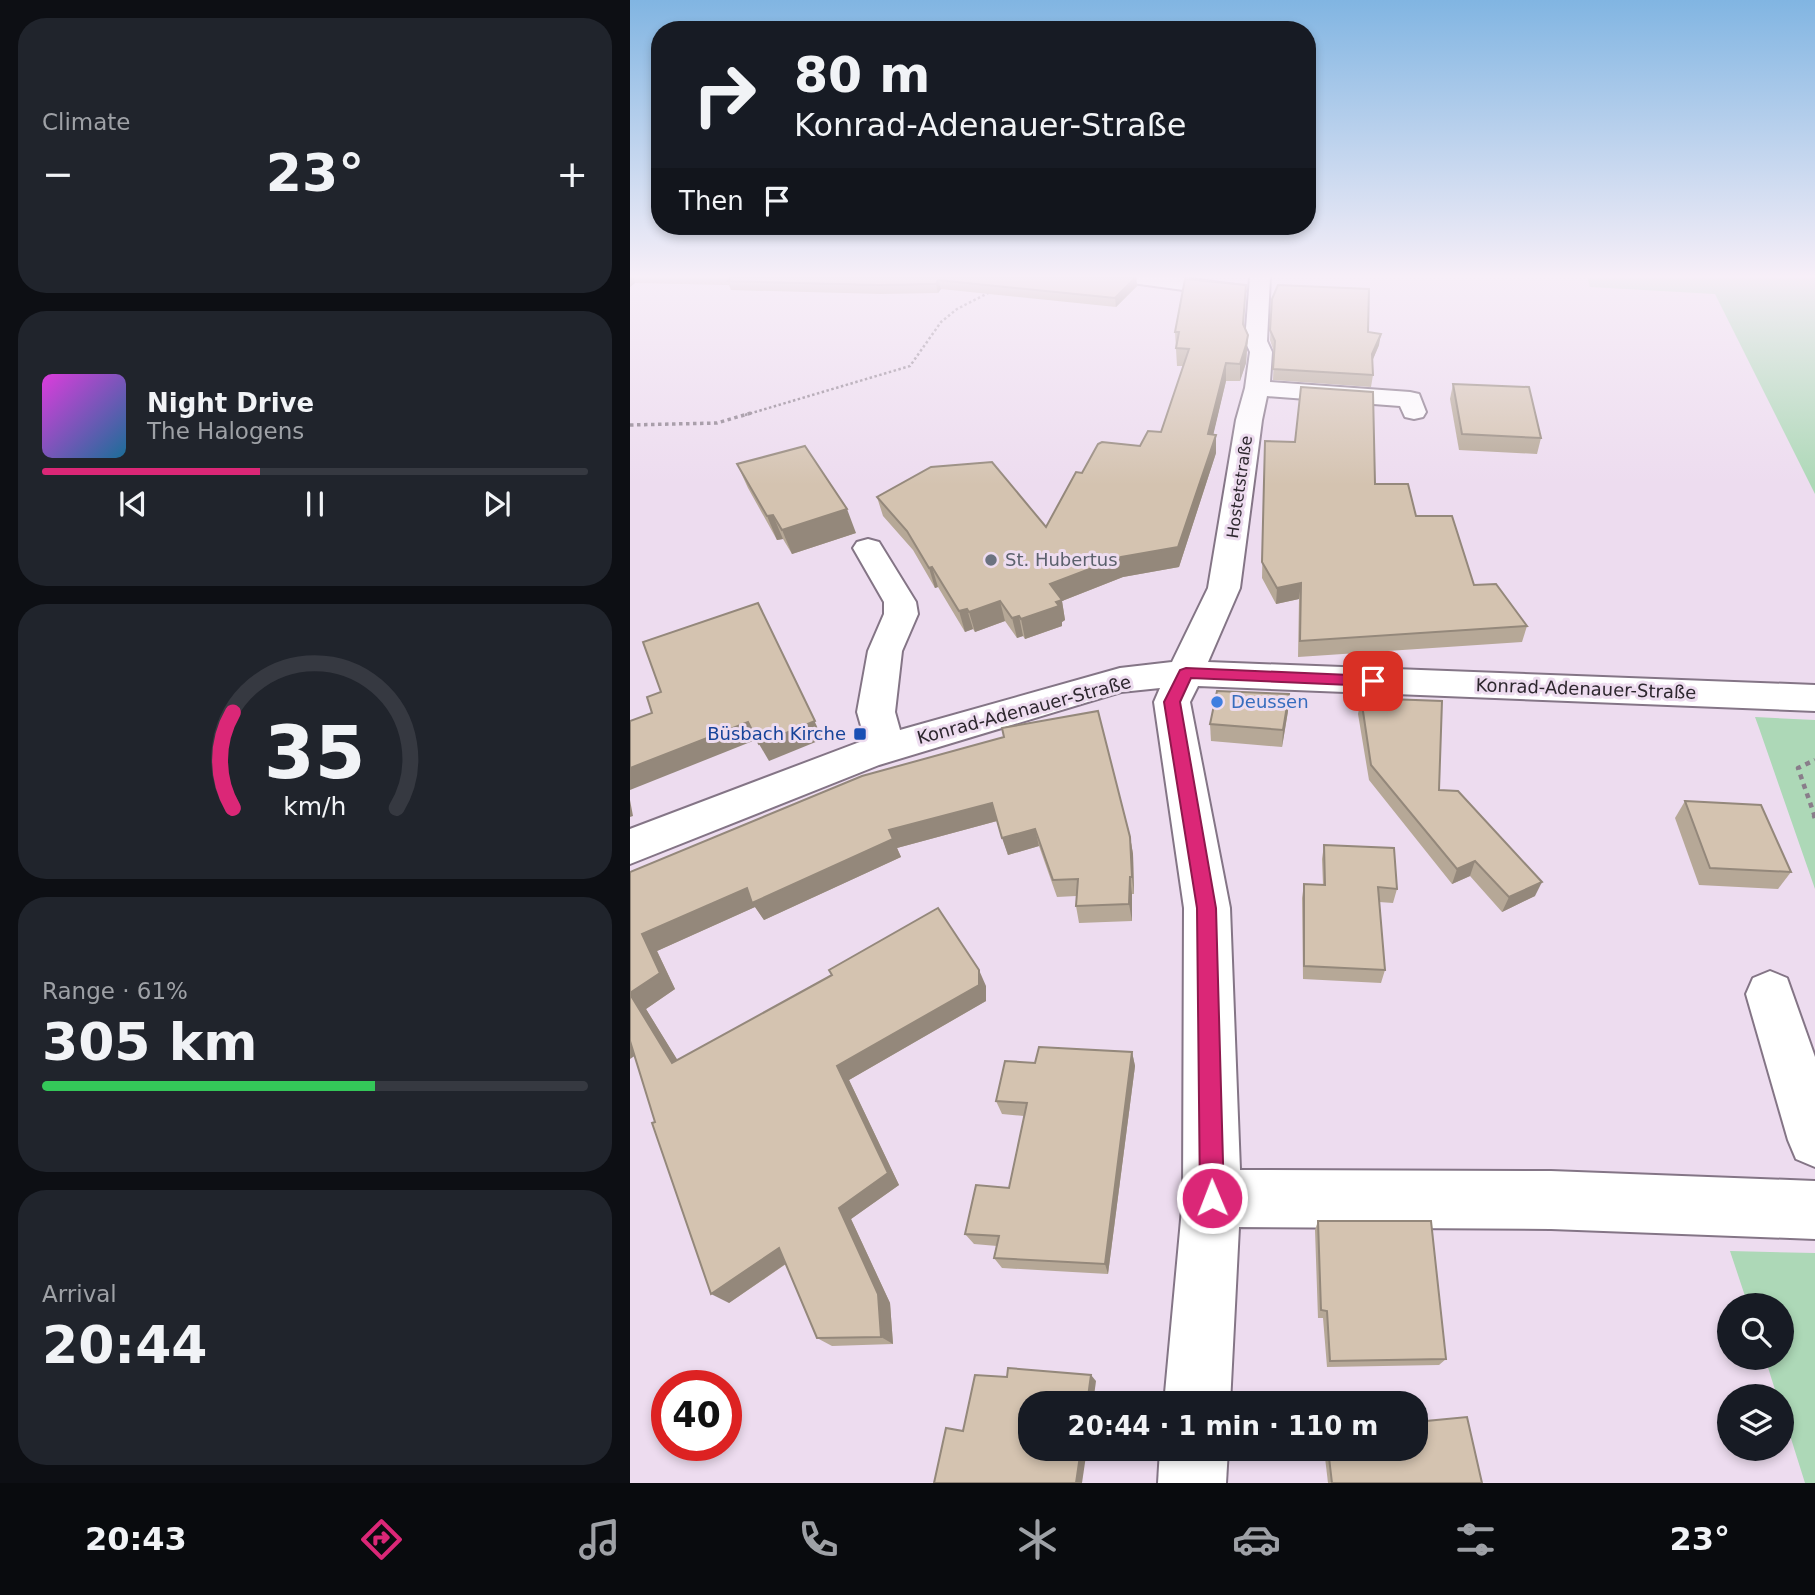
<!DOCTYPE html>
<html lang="en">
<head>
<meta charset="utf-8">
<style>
	body { margin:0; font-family:"DejaVu Sans",sans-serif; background:#20242c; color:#f1f3f6; height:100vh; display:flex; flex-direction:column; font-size:26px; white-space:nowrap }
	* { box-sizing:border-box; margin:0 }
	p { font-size:23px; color:#9ea1a6 }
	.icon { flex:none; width:38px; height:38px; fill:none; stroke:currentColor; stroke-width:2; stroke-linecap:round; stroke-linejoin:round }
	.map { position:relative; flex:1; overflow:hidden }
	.details { display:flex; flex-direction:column; gap:18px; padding:18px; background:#0d0f14; width:630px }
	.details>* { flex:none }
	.banner { position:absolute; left:21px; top:21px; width:665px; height:214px; border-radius:28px; box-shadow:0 4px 10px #0003; background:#171b24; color:#f1f3f6; overflow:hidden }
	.buttons { position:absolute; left:1087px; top:1293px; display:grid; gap:14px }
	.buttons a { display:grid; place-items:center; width:77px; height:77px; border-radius:50%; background:#171b24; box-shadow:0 4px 10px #0003; font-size:35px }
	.speed { position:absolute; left:21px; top:1370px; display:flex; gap:14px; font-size:35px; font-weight:700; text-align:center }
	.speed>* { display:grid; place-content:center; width:91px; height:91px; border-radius:50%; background:#171b24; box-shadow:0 4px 10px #0003; line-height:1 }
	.speed .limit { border:10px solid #d22; background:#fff; color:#111 }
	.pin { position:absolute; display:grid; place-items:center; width:60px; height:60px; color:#fff; margin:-30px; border-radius:14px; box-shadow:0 4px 10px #0006 }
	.me { position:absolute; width:77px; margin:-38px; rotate:359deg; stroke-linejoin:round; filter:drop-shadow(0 0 5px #0008) }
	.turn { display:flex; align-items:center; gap:24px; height:147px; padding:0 28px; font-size:32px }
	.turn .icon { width:91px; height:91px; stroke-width:2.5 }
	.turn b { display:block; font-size:49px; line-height:60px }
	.then { display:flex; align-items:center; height:66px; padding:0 28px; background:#0003; gap:14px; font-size:26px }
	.big { font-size:52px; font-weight:700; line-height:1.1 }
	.details .card { flex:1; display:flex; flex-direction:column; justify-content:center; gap:10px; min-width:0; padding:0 24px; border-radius:28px; background:#20242c }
	.details .dial { align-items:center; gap:0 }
	.dial svg { height:182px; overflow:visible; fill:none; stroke:#363941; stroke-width:7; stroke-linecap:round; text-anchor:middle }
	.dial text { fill:#f1f3f6; stroke:none }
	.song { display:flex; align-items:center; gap:21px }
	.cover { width:84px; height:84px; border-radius:10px; background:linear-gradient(135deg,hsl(300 70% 55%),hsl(200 70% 35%)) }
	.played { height:7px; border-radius:4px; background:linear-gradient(90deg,#db2777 40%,#363941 40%) }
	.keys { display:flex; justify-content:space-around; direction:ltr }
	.heat { display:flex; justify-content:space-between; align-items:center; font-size:38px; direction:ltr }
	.charge { height:10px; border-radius:5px; background:linear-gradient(90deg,#34c759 61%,#363941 0) }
	.trip { position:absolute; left:388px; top:1391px; width:410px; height:70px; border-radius:28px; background:#171b24; box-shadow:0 4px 10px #0003; font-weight:700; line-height:70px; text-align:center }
	.menu { display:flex; height:112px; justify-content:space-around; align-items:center; background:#090b0e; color:#9ea1a6 }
	.menu .icon { width:49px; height:49px }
	.menu .on { color:#db2777 }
	.menu b { font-size:32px; color:#f1f3f6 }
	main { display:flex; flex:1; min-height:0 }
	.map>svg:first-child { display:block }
</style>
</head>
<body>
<main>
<section class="details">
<div class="card"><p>Climate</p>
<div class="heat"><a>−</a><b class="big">23°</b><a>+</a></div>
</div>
<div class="card">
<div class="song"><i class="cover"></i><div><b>Night Drive</b><p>The Halogens</p></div></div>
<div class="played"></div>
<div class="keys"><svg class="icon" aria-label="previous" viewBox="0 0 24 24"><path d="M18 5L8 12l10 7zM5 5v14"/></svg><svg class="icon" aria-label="pause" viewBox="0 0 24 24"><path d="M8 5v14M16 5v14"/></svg><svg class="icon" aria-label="next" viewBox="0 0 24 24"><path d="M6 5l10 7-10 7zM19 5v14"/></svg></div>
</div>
<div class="card dial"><svg viewBox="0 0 100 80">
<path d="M14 69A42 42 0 1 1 86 69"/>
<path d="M14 69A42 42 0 0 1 14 27" stroke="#db2777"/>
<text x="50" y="56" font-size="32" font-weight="700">35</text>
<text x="50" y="72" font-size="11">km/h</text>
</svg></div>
<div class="card"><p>Range · 61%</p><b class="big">305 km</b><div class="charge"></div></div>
<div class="card"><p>Arrival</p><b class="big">20:44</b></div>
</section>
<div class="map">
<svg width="1185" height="1483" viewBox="0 0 1185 1483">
	<rect width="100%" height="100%" fill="#eddcef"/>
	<g fill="#add8b7">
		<polygon points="957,277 1185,277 1185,494 1085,294 960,287"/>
		<polygon points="1125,717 1185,720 1185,889 1129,728"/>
		<polygon points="1100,1251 1185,1253 1185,1483 1175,1483 1152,1410 1152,1396 1147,1396 1135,1358 1152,1358 1152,1306 1118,1305"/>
	</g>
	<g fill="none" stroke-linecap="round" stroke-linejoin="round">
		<g stroke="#847586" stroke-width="4">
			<g id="minor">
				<polygon points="492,277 548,277 605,285 612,287 615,291 612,295 605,297 502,283"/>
				<polygon points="620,277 640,277 637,341 642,352 640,382 780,392 789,394 796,412 793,417 784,419 775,417 770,406 637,396 632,420 610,588 578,662 1185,685 1185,711 568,686 560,702 600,908 610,1170 921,1171 1185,1181 1185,1239 921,1229 609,1227 600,1404 534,1404 553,1198 554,908 524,702 530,688 491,692 249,765 0,864 0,829 235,740 227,712 238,651 254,614 254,602 223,548 227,542 238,539 249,542 286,602 288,614 272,651 265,712 270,730 490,668 542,662 578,588 606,420 615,388 620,352 615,341"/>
				<polygon points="1140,971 1157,978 1185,1057 1185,1167 1166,1159 1158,1140 1116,994 1123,978"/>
				<polygon points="530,1449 598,1449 596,1483 528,1483"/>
			</g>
		</g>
		<polyline stroke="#897d8a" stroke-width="2.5" stroke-dasharray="2.5 2.5" stroke-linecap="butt" points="115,415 280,366 311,322 327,309 362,291"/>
		<polyline stroke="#897d8a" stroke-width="3.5" stroke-dasharray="3.5 3.5" stroke-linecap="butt" points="0,425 87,423 121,413"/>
		<polyline stroke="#897d8a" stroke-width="4.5" stroke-dasharray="5 5" stroke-linecap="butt" points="1185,817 1168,768 1185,760"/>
		<polyline stroke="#897d8a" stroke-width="5" stroke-dasharray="6 6" stroke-linecap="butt" points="1184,815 1185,818"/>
		<use href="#minor" fill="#fff" fill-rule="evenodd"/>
	</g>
	<g fill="#b6a897">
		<polygon points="0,277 506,277 507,286 486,307 311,289 308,293 251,294 101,290 99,285 5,283 0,287"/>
		<polygon points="616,285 613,326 618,335 616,363 610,381 596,381 583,434 586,435 586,453 549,567 493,577 432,601 435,620 432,622 432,626 395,639 393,636 387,638 375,621 345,632 343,629 335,632 308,587 305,588 283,550 253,516 247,497 416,527 452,473 510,446 531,432 553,366 547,366 545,332"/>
		<polygon points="642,299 738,332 749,345 742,361 743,375 741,387 643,380 644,352 640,340"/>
		<polygon points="823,384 911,438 907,454 829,450 820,399"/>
		<polygon points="635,441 745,484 786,516 844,585 897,626 892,642 668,657 669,599 646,604 632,578"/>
		<polygon points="107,464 226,533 162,554 153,539 147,540 118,488"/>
		<polygon points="731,698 809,790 905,896 872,912 840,876 822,884 739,780 728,714"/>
		<polygon points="658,711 652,747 581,741 580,724"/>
		<polygon points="232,776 500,837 503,854 504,894 502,894 502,921 449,923 446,906 446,896 427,897 409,846 378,855 367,821 267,848 271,857 134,920 125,907 27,951 45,989 16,1009 47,1060 356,986 356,1001 219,1080 269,1185 221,1219 260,1303 263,1344 202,1346 187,1338 156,1264 99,1303 25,1122 0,872"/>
		<polygon points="1055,801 1161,872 1148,889 1069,885 1045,818"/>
		<polygon points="694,845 767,889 763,903 749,902 755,970 751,983 673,979 672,898 674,884 693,885 692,859"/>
		<polygon points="502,1052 505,1066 478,1274 372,1268 364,1258 367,1246 344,1244 335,1234 379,1188 394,1116 372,1114 366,1101 405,1063"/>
		<polygon points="688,1221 816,1359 809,1365 697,1367 693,1318 688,1318 685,1230"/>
		<polygon points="694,1449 786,1449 852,1483 698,1483"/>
	</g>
	<g fill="#94887b">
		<polygon points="0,277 3,277 5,283 0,287"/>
		<polygon points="506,277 507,286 486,307 485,298"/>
		<polygon points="308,280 311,289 308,293 306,284"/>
		<polygon points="751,334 749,345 741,364 742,354"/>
		<polygon points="618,335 616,363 610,381 610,364"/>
		<polygon points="596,363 596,381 579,453 578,434"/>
		<polygon points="586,435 586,453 549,567 493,577 432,601 435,620 432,622 432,626 395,639 391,619 420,584"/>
		<polygon points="217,509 226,533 162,554 152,530"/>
		<polygon points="143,515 153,539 147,540 137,516"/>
		<polygon points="302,567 308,587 305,588 299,568"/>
		<polygon points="671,583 669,599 646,604 647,588"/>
		<polygon points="370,601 375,621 345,632 339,612"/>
		<polygon points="128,603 193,739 139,761 129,744"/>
		<polygon points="337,609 343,629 335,632 329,611"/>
		<polygon points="389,616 393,636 387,638 382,618"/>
		<polygon points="659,694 658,711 652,747 653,730"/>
		<polygon points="118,722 128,739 0,790 0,768"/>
		<polygon points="0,800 3,816 0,817"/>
		<polygon points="362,803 367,821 267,848 271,857 134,920 125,907 27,951 45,989 16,1009 58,1077 42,1063 0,994 12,934 117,888 259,830"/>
		<polygon points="405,829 409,846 378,855 372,838"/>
		<polygon points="500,837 503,854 504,894 502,877"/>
		<polygon points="845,861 840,876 822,884 827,869"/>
		<polygon points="500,877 502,894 502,921 499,904"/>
		<polygon points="912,882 905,896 872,912 879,897"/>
		<polygon points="349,970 356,986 356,1001 219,1080 269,1185 221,1219 260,1303 263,1344 251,1337 209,1208 207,1066"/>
		<polygon points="0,1036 15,1049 0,1059"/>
		<polygon points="502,1052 505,1066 478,1274 475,1264"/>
		<polygon points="149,1248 164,1258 99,1303 81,1294"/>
		<polygon points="461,1375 466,1381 463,1404 457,1404"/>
		<polygon points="451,1449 457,1449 452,1483 446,1483"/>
	</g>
	<g fill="#d4c3b0" stroke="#94887b" stroke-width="2">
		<polygon points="101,277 506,277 485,298 308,280 306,284 249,285 98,281"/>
		<polygon points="555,279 616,285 613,324 618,335 616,345 610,364 596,363 578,434 586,435 548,547 491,557 420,584 432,600 426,602 429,606 391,619 389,616 382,618 370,601 339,612 337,609 329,611 302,567 299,568 277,531 247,497 301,467 362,462 416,527 446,472 452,473 468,444 472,442 510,446 518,431 531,432 559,349 546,348 549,332 545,332"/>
		<polygon points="648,285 739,289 738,332 751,334 742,354 743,375 643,369 645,341 640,330 642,299"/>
		<polygon points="823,384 899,387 911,438 832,434"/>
		<polygon points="671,387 743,392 745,484 778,484 786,516 822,516 844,585 866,584 897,626 670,641 671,583 647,588 632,562 635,441 665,442"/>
		<polygon points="175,446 217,509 152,530 143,515 137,516 107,464"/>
		<polygon points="128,603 185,721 129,744 118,722 0,768 0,721 22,713 17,697 31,692 13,642"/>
		<polygon points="587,691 659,694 653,730 580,724"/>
		<polygon points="731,698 812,701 809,790 828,791 912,882 879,897 845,861 827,869 741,765"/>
		<polygon points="468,711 500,837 502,877 500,877 499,904 446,906 448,879 423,880 405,829 372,838 362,803 259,830 263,839 122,903 117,888 12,934 30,973 0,993 0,872 232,776 374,737 372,728"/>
		<polygon points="1055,801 1131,805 1161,872 1080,868"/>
		<polygon points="694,845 764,848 767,889 748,887 755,970 674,966 674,884 695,885"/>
		<polygon points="308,908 349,970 349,985 207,1066 258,1173 209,1208 248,1294 251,1337 187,1338 149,1248 81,1294 22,1123 25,1122 0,1041 0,994 42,1063 202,975 199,970"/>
		<polygon points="409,1047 502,1052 475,1264 364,1258 369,1236 335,1234 346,1185 379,1188 397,1103 366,1101 375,1061 405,1063"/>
		<polygon points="688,1221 801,1221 816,1359 700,1361 697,1311 691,1310"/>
		<polygon points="378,1368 461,1375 457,1404 401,1404 401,1449 451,1449 446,1483 304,1483 316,1428 333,1431 345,1375 377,1377"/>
		<polygon points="837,1417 852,1483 702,1483 698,1449 786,1449 786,1422"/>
	</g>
	<linearGradient id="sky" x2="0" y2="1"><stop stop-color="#81b5e2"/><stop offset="0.57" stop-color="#f7eff8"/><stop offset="1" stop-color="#f7eff8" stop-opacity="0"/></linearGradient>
	<rect width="1185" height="485" fill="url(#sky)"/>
	<polygon fill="#db2777" stroke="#8e194d" stroke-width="2" points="556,668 743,676 751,681 743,686 561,678 550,702 586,908 594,1198 590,1206 582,1209 573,1206 570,1198 567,908 534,702 550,670"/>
	<circle fill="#6b7280" stroke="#eddcef" stroke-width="2.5" cx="361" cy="560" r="7"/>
	<circle fill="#3f7fe0" stroke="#eddcef" stroke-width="2.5" cx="587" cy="702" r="7"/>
	<rect fill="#1a4fb4" stroke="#eddcef" stroke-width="2.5" x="223" y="727" width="14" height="14" rx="3.5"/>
	<g text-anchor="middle" stroke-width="6" stroke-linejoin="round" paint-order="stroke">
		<g font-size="16" fill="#2d272e" stroke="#eddcef">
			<text transform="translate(609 487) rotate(-82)" y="6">Hostetstraße</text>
		</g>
		<g font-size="18" fill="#5b616d" stroke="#eddcef" text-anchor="start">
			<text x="375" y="566">St. Hubertus</text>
		</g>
		<g font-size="18" fill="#2d272e" stroke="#eddcef">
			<text transform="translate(956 689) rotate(2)" y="6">Konrad-Adenauer-Straße</text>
			<text transform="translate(394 710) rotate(-15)" y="6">Konrad-Adenauer-Straße</text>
		</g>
		<g font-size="18" fill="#366cbe" stroke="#eddcef" text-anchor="start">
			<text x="601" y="708">Deussen</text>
		</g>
		<g font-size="18" fill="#164399" stroke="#eddcef" text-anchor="end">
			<text x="216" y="740">Büsbach Kirche</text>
		</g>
	</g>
</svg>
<div class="buttons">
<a><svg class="icon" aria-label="search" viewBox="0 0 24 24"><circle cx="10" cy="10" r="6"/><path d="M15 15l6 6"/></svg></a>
<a><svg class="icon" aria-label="layers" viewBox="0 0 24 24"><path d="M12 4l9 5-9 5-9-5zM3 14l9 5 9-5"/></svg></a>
</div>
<div class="speed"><div class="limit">40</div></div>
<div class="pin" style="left:743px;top:681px;background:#d93025"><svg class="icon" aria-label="arrive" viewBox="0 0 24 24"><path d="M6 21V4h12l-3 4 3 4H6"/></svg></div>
<svg class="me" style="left:582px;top:1198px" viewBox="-20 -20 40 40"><circle r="17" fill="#db2777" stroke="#fff" stroke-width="3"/><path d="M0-11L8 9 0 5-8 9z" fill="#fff"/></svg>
<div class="trip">20:44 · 1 min · 110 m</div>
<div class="banner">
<div class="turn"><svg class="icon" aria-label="right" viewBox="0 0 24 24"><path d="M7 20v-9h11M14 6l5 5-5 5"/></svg><div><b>80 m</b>Konrad-Adenauer-Straße</div></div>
<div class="then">Then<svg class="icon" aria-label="arrive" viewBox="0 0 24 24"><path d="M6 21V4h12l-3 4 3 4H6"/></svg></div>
</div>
</div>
</main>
<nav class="menu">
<b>20:43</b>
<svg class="icon on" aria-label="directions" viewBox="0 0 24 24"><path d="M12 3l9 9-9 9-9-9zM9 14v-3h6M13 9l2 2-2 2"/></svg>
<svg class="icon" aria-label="music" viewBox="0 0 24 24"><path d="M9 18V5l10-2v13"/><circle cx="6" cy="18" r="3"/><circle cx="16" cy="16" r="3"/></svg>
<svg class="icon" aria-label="phone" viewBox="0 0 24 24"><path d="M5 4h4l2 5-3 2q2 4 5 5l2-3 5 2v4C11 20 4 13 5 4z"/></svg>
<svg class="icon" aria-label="climate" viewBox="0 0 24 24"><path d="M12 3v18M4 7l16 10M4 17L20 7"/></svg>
<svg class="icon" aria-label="car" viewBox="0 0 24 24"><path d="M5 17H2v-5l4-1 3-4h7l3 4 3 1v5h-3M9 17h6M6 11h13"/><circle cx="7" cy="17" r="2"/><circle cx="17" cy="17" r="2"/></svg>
<svg class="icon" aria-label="filters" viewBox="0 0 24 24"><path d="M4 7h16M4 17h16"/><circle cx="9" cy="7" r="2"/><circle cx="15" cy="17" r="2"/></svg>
<b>23°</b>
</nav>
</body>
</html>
